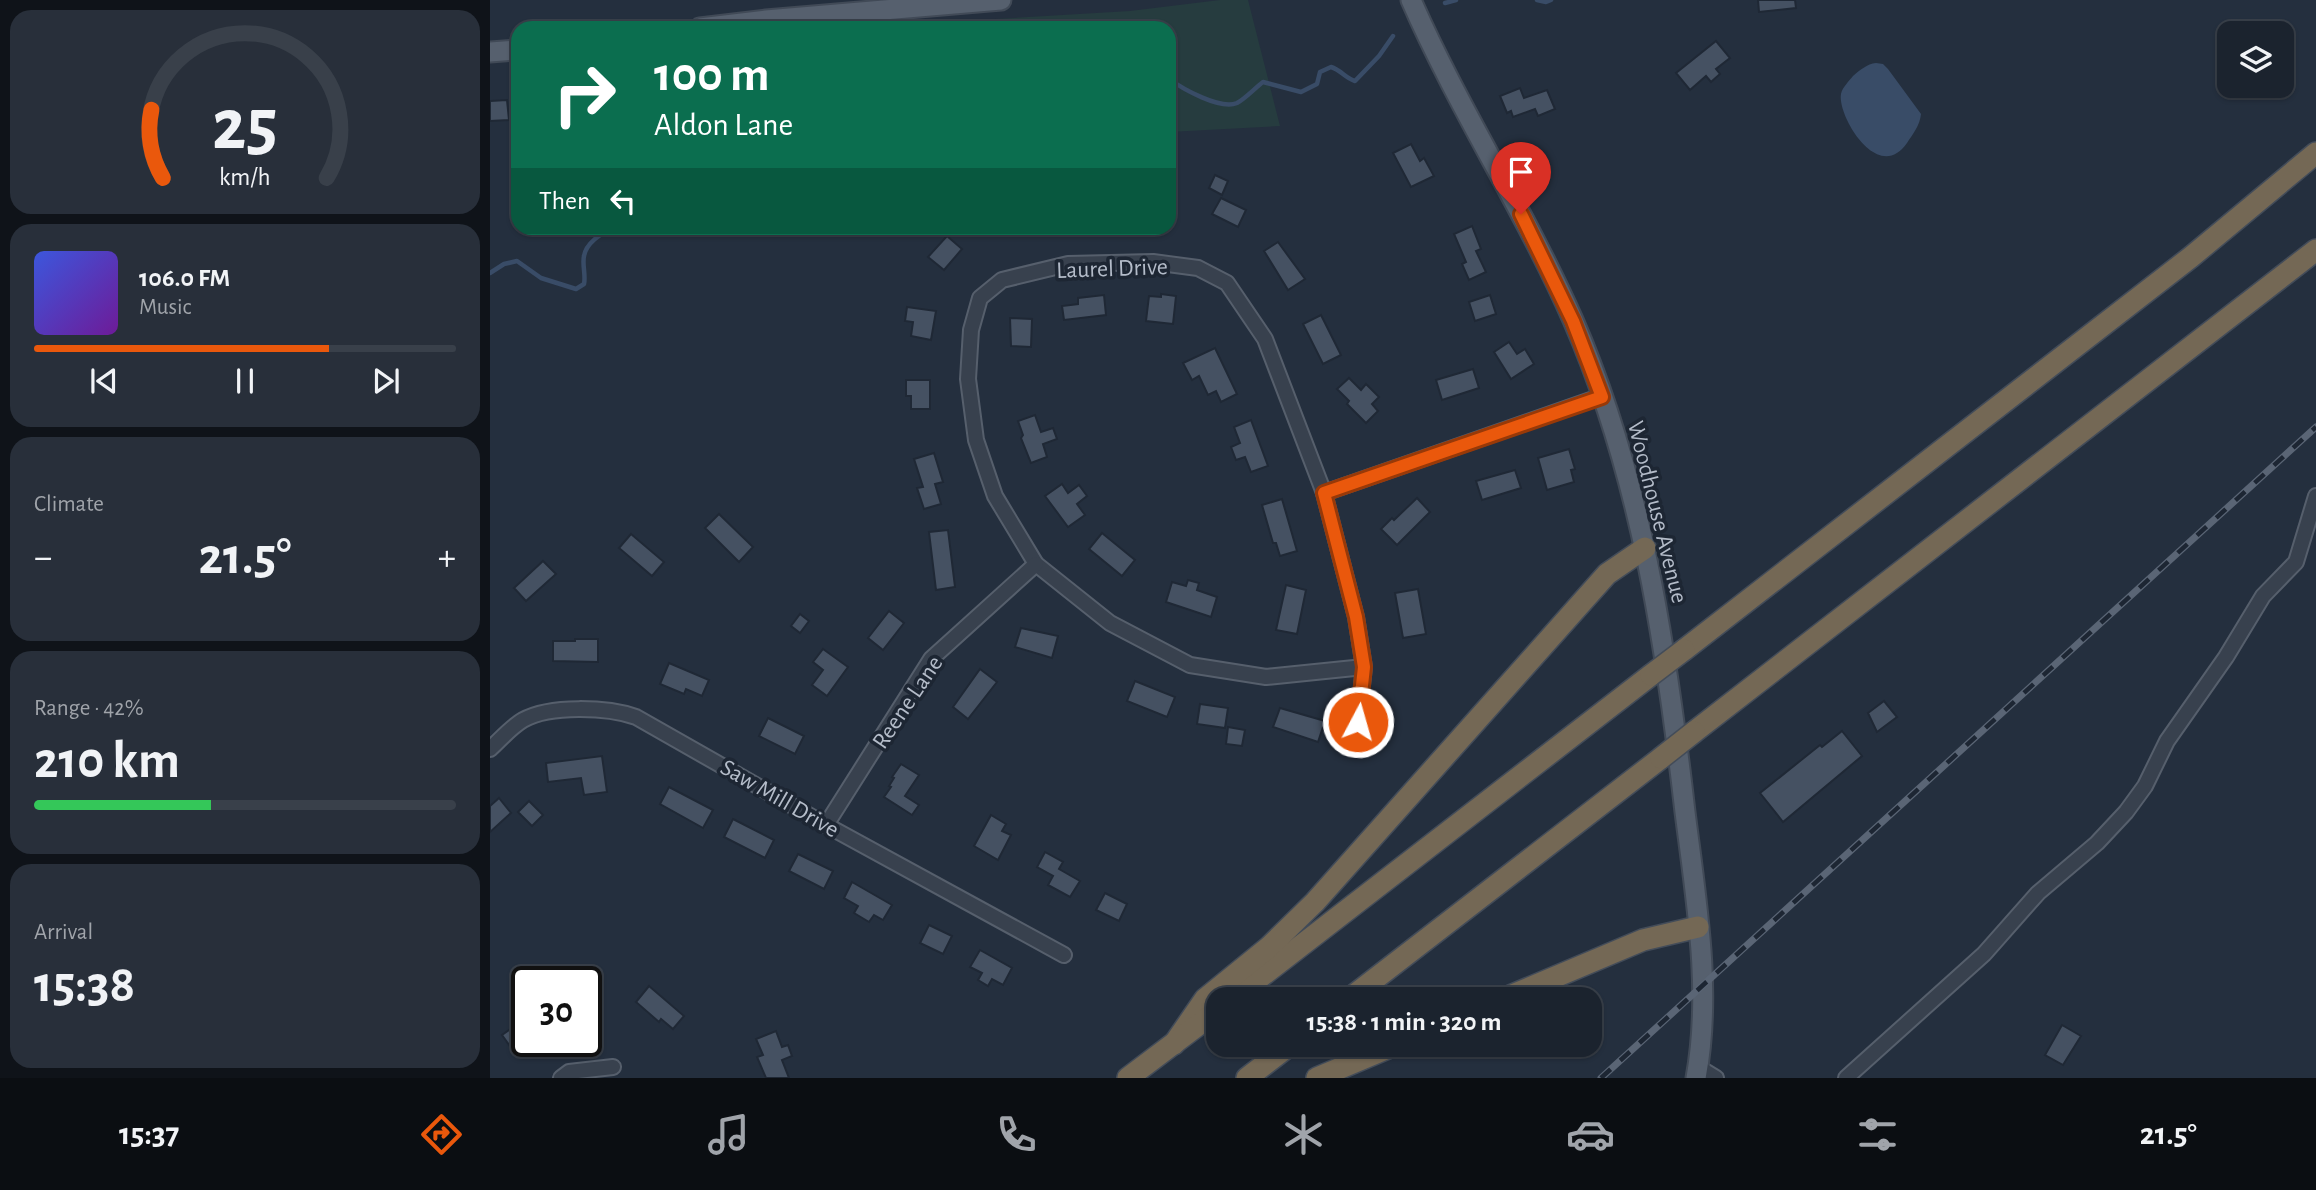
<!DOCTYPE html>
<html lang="en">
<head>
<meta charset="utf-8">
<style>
	body { margin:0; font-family:"Alegreya Sans",sans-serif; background:#282f3a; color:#f1f3f6; height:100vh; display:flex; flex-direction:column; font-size:26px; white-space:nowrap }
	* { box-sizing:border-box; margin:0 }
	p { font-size:23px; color:#a0a4aa }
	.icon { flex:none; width:38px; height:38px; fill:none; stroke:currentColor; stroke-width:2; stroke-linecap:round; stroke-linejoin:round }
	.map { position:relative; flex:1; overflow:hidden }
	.panel { display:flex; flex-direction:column; gap:10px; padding:10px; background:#0f1319; width:490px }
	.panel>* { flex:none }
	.hud { position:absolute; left:21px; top:21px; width:665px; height:214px; border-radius:21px; box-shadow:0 2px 5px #0004,0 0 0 2px #39404a; background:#0b6e4f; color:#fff; overflow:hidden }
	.tools { position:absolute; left:1727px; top:21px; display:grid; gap:14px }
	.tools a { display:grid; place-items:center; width:77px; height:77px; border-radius:14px; background:#1b232e; box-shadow:0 2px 5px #0004,0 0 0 2px #39404a; font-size:35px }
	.speed { position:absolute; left:21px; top:966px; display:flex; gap:14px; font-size:35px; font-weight:700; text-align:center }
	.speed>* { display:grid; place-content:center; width:91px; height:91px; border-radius:50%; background:#1b232e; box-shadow:0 2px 5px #0004,0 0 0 2px #39404a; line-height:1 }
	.speed .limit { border:4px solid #111; border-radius:10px; background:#fff; color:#111 }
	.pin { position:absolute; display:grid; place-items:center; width:60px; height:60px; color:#fff; margin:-72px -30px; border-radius:50% 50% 50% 0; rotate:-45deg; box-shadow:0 0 7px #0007 }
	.pin .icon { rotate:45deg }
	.me { position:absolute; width:77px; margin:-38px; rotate:6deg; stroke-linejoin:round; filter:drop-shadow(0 0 5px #0008) }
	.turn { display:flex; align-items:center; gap:24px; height:147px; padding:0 28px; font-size:32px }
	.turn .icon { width:91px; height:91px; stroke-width:2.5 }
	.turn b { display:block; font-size:49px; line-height:60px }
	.then { display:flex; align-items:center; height:66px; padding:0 28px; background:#0003; gap:14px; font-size:26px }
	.big { font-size:52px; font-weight:700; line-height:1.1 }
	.panel .card { flex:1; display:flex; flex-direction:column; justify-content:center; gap:10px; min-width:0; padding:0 24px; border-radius:21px; background:#282f3a }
	.panel .dial { align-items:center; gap:0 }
	.dial svg { height:182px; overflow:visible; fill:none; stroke:#39404a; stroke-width:7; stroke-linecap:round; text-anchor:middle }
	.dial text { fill:#f1f3f6; stroke:none }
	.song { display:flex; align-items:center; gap:21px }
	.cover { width:84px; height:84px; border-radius:10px; background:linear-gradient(135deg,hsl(230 70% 55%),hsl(280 70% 35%)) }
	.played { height:7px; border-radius:4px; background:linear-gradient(90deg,#ea580c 70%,#39404a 70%) }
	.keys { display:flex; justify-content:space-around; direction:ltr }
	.heat { display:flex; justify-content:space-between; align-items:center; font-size:38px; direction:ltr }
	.charge { height:10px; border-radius:5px; background:linear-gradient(90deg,#34c759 42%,#39404a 0) }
	.trip { position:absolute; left:716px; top:987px; width:396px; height:70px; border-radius:21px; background:#1b232e; box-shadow:0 2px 5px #0004,0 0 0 2px #39404a; font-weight:700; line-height:70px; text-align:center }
	.tab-bar { display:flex; height:112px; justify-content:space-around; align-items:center; background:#0b0e12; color:#a0a4aa }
	.tab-bar .icon { width:49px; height:49px }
	.tab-bar .selected { color:#ea580c }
	.tab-bar b { font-size:32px; color:#f1f3f6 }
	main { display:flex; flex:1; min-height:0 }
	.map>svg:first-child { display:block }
</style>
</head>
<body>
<main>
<section class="panel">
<div class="card dial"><svg viewBox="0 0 100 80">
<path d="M14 69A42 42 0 1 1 86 69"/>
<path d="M14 69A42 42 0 0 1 9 39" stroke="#ea580c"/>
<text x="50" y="56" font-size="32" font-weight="700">25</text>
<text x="50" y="72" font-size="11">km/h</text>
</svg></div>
<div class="card">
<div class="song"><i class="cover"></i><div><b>106.0 FM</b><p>Music</p></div></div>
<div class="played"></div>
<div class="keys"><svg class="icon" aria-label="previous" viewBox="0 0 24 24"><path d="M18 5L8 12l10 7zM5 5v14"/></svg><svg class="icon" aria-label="pause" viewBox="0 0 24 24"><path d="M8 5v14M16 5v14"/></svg><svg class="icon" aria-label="next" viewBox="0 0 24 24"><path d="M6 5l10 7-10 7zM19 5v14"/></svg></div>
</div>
<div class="card"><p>Climate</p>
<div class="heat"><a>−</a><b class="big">21.5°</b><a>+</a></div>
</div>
<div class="card"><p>Range · 42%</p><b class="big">210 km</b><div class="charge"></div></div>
<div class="card"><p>Arrival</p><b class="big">15:38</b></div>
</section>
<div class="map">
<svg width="1826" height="1078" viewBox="0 0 1826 1078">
	<rect width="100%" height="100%" fill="#242f3e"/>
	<polygon fill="#263c3f" points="730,0 758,0 790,126 679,132 679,28 469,28 468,24 505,19 640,11"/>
	<path fill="#394c67" d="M 1386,63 L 1393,64 L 1398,69 L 1431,114 C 1430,125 1423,134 1417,143 C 1388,185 1347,115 1351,94 C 1352,88 1359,81 1363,76 C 1370,70 1377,64 1386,63 Z"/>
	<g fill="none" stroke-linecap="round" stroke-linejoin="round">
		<g stroke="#394c67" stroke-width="4.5">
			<polyline points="1047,0 1056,2 1061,0"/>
			<polyline points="955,3 966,0"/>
			<path d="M 679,79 C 693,89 730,110 747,103 C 755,99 765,88 773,82 L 811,92 L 827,84 L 830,72 L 841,67 C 851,70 855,78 865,81 L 889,56 L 903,36"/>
			<path d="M 0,273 L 14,264 L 27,261 L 51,278 L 86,289 L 94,284 C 96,275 92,265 94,256 C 96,243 111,234 121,228"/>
		</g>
	</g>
	<g fill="#455162" stroke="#1f2835" stroke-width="2">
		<polygon points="1268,0 1305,0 1306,8 1269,12"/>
		<polygon points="1226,41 1240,58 1226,69 1230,74 1221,82 1216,76 1200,90 1186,73"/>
		<polygon points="1030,88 1034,98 1057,90 1065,109 1048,116 1045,109 1023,117 1021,111 1017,113 1010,96"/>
		<polygon points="17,100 19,120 0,121 0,101"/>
		<polygon points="921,144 930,161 934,158 944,176 921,187 903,153"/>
		<polygon points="725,175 738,181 732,195 719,188"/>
		<polygon points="731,198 756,210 748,227 722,214"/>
		<polygon points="982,226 991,249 986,251 996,272 979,280 972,264 976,262 964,234"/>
		<polygon points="457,236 472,249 454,270 438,257"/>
		<polygon points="788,242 815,279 798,290 774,251"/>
		<polygon points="671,294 686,296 683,324 656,321 659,296 671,297"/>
		<polygon points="614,295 616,315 574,320 572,306 588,304 588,298"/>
		<polygon points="1000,295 1006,314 985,321 979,302"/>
		<polygon points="417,307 446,311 441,340 421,336 423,322 415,321"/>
		<polygon points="831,315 851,355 833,364 813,324"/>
		<polygon points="520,318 542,319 541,347 521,346"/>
		<polygon points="1019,342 1027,354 1035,349 1044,364 1021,379 1004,352"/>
		<polygon points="725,348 747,394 731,402 726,391 718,395 709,376 702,380 693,363"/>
		<polygon points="983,369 989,388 952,400 946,380"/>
		<polygon points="859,378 871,390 876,384 889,397 882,404 888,411 876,423 857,404 859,401 847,389"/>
		<polygon points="416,380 440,380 440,409 421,409 421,396 416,396"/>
		<polygon points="545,415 551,432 563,428 567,439 553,444 557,457 541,463 531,438 533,435 528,421"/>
		<polygon points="761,420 778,466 761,472 755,457 746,460 741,447 750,443 744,427"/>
		<polygon points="1079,449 1085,469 1081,470 1084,482 1057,490 1048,458"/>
		<polygon points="444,453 453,482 445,484 451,504 434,509 427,488 433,487 424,459"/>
		<polygon points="1025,470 1031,488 992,500 986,481"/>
		<polygon points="572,484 578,493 589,485 597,496 587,504 595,515 578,527 555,496"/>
		<polygon points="927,498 940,512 907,545 891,529 902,518 904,520"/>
		<polygon points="792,499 807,551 790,556 786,543 783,543 772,505"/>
		<polygon points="229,514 263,547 249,562 215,528"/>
		<polygon points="458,530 465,587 446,590 439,532"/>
		<polygon points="612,533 645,560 632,576 599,549"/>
		<polygon points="141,534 174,562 162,576 129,548"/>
		<polygon points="53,561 66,574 36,601 24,588"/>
		<polygon points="698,580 709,583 707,590 727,597 721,617 676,602 682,582 696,586"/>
		<polygon points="796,585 816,590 807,634 786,630"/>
		<polygon points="928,589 936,634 913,638 905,593"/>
		<polygon points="399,611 414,623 393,650 378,638"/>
		<polygon points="310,614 319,621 310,633 301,626"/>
		<polygon points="531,628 568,636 562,658 525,647"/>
		<polygon points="85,639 108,639 108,662 63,661 63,641 85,641"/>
		<polygon points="333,649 358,667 337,696 322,685 333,670 323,662"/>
		<polygon points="179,663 219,680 212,696 196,689 194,694 170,684"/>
		<polygon points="490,669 507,682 478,719 463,707"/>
		<polygon points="645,681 685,697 677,717 637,701"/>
		<polygon points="1394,701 1407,717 1387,732 1378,713"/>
		<polygon points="710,704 738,708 735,728 707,724"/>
		<polygon points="790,708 835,721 828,742 783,727"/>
		<polygon points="278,718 314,736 305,754 269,736"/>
		<polygon points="738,727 755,730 752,746 736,744"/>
		<polygon points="1352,731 1372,756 1293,822 1270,793 1330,745 1332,747"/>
		<polygon points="112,756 117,792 94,795 91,778 58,782 56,763"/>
		<polygon points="411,764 429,775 415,796 429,805 422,815 394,797 401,787 399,786 404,778 402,777"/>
		<polygon points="179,787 223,810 213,828 170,804"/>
		<polygon points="9,798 21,813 0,832 0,806"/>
		<polygon points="39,801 53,815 42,826 28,812"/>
		<polygon points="501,815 516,824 512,831 521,835 508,860 484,846"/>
		<polygon points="243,819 284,840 275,858 234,837"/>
		<polygon points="555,852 573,862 569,869 590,881 580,897 558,885 563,876 547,867"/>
		<polygon points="308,854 343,871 334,889 299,871"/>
		<polygon points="362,882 402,905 393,920 384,915 379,922 364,913 368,906 354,898"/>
		<polygon points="615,893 637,904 629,921 606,910"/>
		<polygon points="439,925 462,936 453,954 430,943"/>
		<polygon points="490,950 522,968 513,985 502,979 498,986 488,980 492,973 480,967"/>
		<polygon points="159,986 194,1016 183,1029 171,1019 169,1022 146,1002"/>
		<polygon points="37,1017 37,1038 22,1049 12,1035"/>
		<polygon points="1572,1025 1591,1036 1573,1065 1555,1055"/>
		<polygon points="286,1031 292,1047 298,1045 302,1056 292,1060 299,1078 276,1078 267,1057 273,1055 266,1039"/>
	</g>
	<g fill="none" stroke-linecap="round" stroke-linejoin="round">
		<g stroke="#565f6c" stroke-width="18">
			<g id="minor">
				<polyline points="834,493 1112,396"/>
				<polyline points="868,722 874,667 866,617 834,493 775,339 737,283 708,268 663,262 578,264 512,280 490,298 481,330 478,379 486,440 505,496 546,564 620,623 700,665 776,677 874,667"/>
				<path d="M 0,749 C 10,740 21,727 33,720 C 60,705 117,707 146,717 L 336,825 L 574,955"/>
				<polyline points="336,825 441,659 546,564"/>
				<polyline points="1208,1067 1226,1078"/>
				<polyline points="71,1078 79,1072 123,1067"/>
				<polyline points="1356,1078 1494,954 1548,893 1607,843 1636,812 1655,786 1677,741 1736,657 1773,596 1806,562 1826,496"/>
			</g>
		</g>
		<g stroke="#414a57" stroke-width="23">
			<g id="major">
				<path d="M 921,0 C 969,110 1035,211 1083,320 C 1151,476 1176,645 1195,812 C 1206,899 1222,991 1206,1078"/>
				<polyline points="210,28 276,20 511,0"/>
				<polyline points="0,52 28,50"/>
			</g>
		</g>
		<g stroke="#434c59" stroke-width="24">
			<g id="highway">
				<polyline points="1194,650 1701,257 1826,153"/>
				<polyline points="1204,732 1826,250"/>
				<polyline points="742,999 1161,675"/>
				<polyline points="859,999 1171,758"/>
				<polyline points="1013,999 1153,940 1208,927"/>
				<polyline points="684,1044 715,999 779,947 825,902 1117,574 1155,548"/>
				<polyline points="638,1078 728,1010"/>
				<polyline points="757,1078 800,1045"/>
				<polyline points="827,1078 905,1045"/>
			</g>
		</g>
		<use href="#minor" stroke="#38414e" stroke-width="14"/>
		<use href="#major" stroke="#56606e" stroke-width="19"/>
		<use href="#highway" stroke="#746855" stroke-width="21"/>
		<g stroke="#5a6575" stroke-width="7">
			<polyline id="rail" points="1111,1078 1826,427"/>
		</g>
		<use href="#rail" stroke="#1d2633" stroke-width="4.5" stroke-dasharray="13" stroke-linecap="butt"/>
		<g stroke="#434c59" stroke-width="24" stroke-linecap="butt">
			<g id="highway-bridge">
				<polyline points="1161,675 1194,650"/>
				<polyline points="1171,758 1204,732"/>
			</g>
		</g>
		<use href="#highway-bridge" stroke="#746855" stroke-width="21"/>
	</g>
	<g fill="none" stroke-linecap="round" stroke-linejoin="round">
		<g stroke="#983908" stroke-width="18">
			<polyline id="route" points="868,722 874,667 866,617 834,493 1112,397 1083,321 1031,214"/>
		</g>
		<use href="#route" stroke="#ea580c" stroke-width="12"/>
	</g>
	<g text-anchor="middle" stroke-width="7" stroke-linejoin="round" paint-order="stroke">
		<g font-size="24" fill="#b4bcc9" stroke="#1d2633">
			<text transform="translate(622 268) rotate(-2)" y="8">Laurel Drive</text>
			<text transform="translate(1168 512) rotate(76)" y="8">Woodhouse Avenue</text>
			<text transform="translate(417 702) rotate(-56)" y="8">Reene Lane</text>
			<text transform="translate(290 798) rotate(30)" y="8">Saw Mill Drive</text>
		</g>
	</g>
</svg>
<div class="tools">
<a><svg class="icon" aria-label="layers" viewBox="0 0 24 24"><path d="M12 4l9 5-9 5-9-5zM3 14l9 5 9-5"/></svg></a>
</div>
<div class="speed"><div class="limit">30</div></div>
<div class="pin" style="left:1031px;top:214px;background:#d93025"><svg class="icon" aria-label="arrive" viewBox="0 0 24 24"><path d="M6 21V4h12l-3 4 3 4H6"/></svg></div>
<svg class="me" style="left:868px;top:722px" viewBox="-20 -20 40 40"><circle r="17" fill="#ea580c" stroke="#fff" stroke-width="3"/><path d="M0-11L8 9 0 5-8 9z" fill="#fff"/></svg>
<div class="trip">15:38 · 1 min · 320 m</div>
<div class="hud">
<div class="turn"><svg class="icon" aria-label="right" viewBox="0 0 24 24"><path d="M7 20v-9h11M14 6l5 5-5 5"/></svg><div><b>100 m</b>Aldon Lane</div></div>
<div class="then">Then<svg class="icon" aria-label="left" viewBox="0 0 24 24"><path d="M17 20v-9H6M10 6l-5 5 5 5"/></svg></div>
</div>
</div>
</main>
<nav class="tab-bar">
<b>15:37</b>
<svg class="icon selected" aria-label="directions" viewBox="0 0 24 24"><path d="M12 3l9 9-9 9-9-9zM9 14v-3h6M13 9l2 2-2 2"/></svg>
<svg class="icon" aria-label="music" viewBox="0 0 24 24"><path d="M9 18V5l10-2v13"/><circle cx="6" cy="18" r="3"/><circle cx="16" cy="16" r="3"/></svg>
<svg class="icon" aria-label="phone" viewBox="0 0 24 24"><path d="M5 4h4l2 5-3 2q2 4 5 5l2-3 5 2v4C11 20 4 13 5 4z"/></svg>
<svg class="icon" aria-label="climate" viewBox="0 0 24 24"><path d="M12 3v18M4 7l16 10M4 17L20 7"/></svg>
<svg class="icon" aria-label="car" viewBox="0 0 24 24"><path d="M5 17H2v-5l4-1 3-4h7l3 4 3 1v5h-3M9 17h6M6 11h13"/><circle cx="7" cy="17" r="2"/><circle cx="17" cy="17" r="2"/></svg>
<svg class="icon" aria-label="filters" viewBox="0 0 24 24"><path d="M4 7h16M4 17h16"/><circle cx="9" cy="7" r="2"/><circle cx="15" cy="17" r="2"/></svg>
<b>21.5°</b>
</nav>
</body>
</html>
